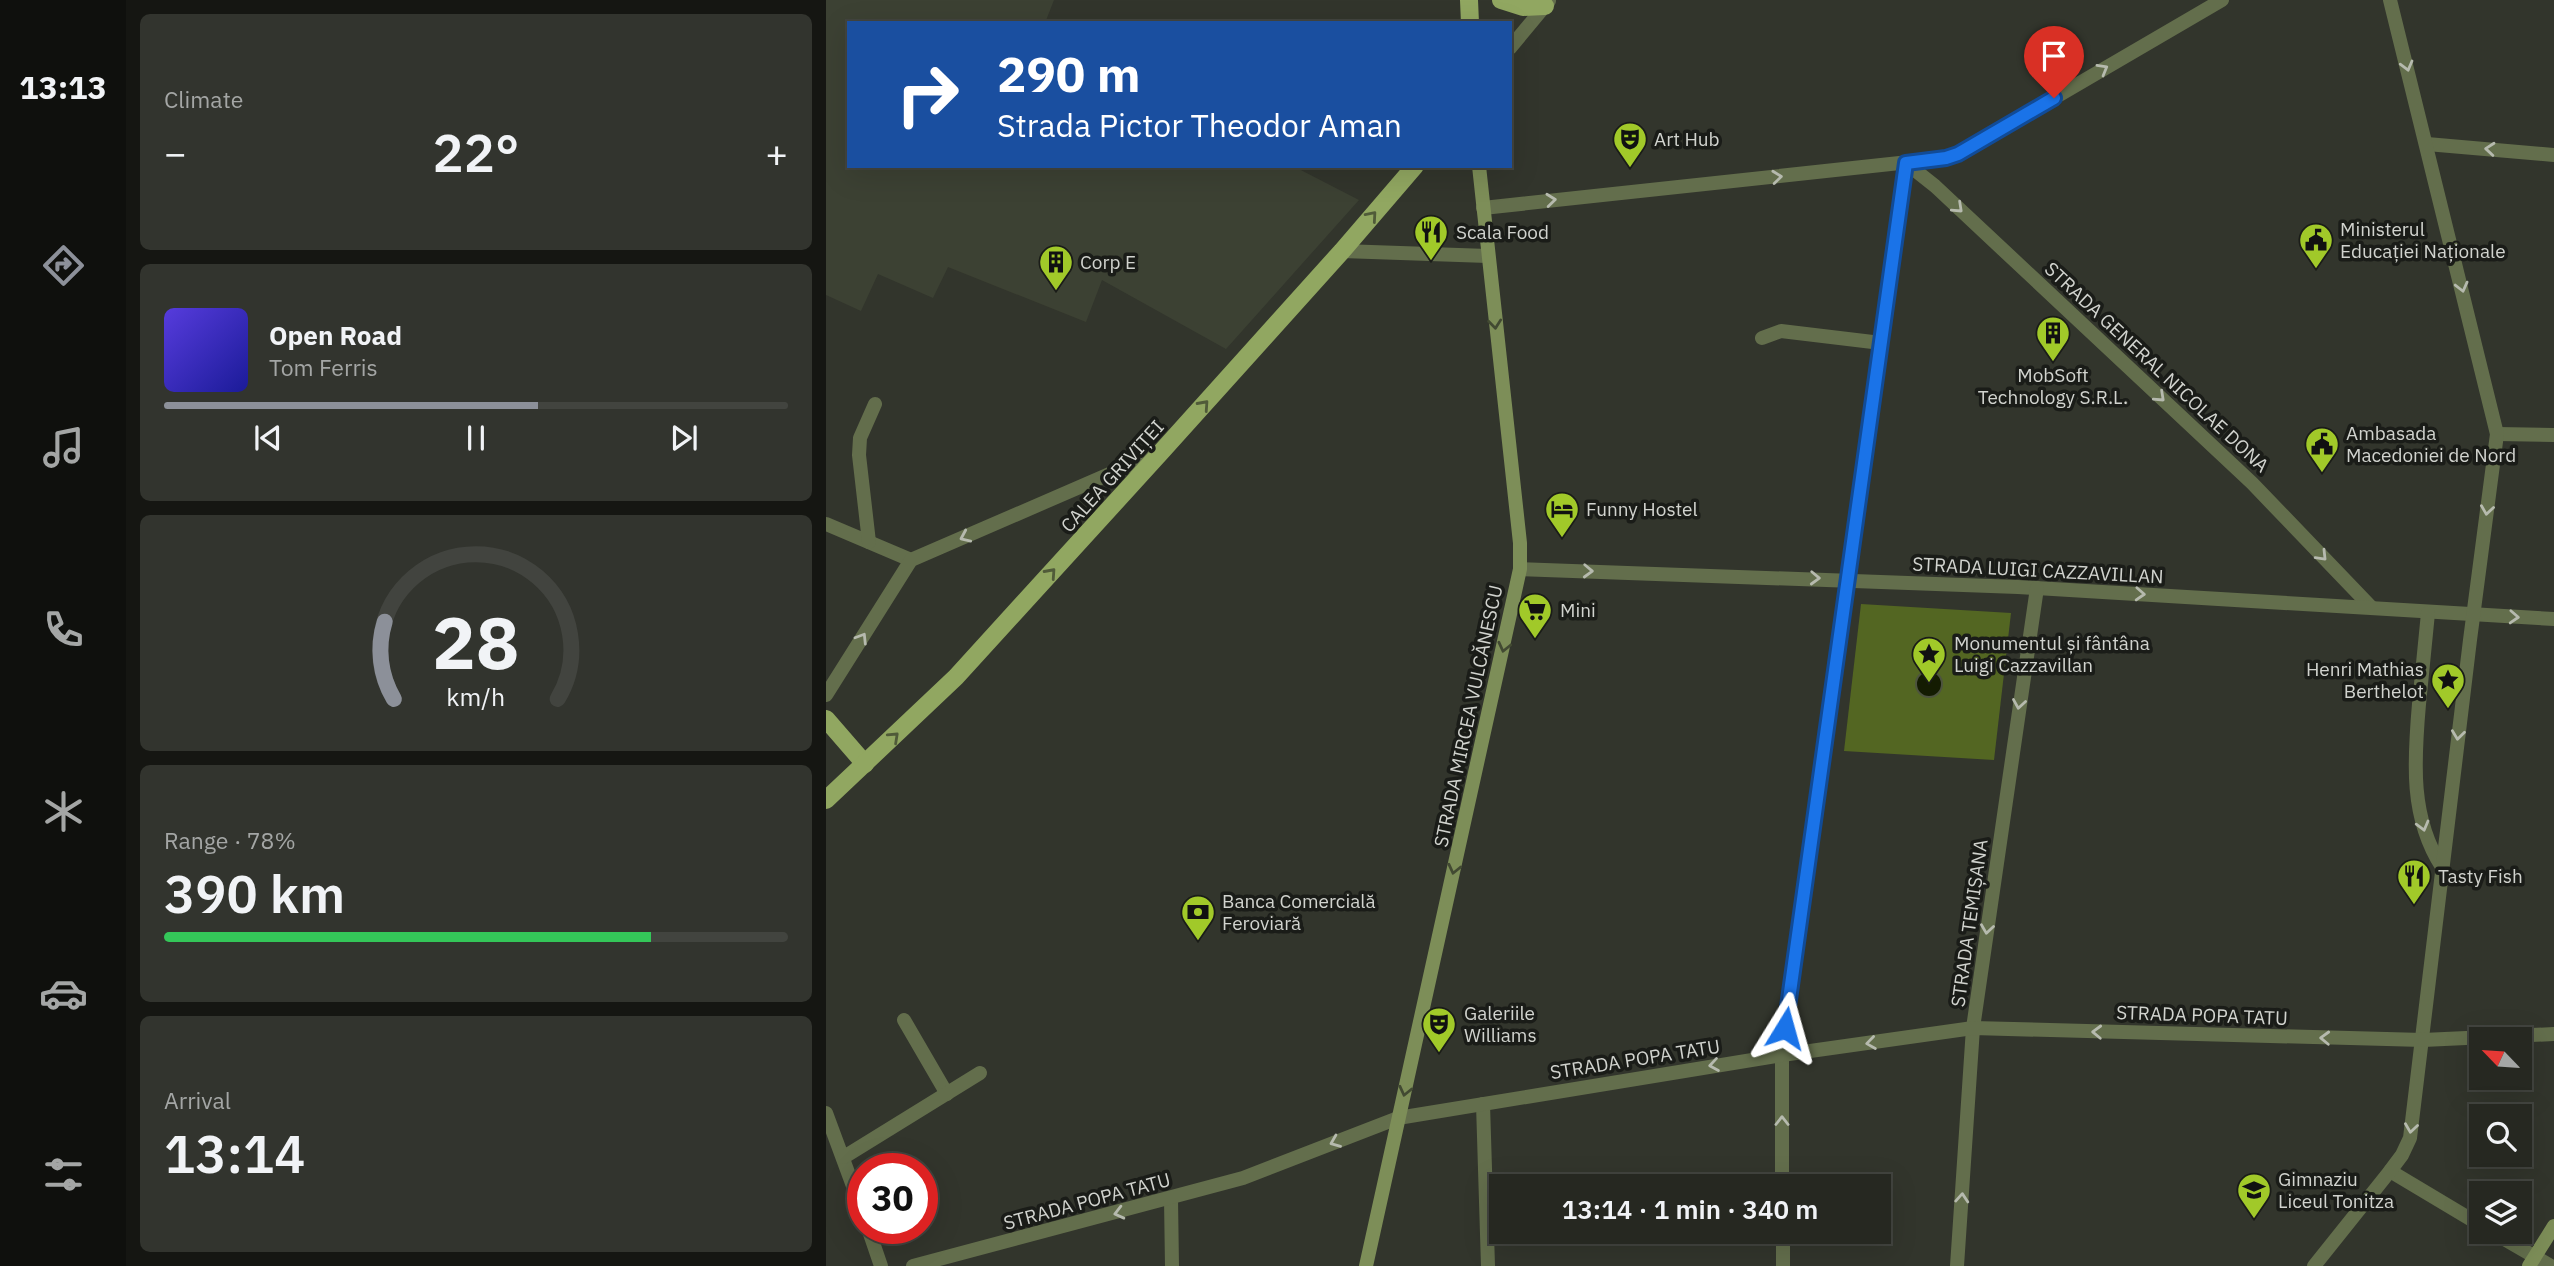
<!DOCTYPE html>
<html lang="en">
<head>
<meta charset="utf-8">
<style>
	body { margin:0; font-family:"IBM Plex Sans",sans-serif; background:#32342e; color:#f1f3f6; height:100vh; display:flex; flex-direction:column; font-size:26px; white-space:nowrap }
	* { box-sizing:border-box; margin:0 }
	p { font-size:23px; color:#a4a6a5 }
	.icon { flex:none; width:38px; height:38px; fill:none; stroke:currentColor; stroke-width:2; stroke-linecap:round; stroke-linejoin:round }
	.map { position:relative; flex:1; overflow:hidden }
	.drawer { display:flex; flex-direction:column; gap:14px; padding:14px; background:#151612; width:700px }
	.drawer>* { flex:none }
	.banner { position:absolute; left:21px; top:21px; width:665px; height:147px; border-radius:0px; box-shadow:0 7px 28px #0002,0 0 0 2px #42443f; background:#1a4fa0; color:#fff; overflow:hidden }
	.needle { width:46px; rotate:295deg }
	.tools { position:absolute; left:1643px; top:1027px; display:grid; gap:14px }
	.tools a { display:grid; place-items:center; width:63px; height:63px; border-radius:0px; background:#262821; box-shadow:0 7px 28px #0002,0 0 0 2px #42443f; font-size:35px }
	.speed { position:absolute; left:21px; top:1153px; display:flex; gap:14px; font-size:35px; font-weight:700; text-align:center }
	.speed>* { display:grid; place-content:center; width:91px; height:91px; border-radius:50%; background:#262821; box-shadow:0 7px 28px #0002,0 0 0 2px #42443f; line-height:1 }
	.speed .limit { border:10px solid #d22; background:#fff; color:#111 }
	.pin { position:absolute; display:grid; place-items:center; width:60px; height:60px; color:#fff; margin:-72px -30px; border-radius:50% 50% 50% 0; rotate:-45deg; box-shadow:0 0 7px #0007 }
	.pin .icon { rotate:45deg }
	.me { position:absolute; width:77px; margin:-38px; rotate:8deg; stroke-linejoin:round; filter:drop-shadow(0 0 5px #0008) }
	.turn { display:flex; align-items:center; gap:24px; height:147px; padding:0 35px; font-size:32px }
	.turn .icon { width:91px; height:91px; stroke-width:2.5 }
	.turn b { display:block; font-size:49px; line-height:60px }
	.big { font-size:52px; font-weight:600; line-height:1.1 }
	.drawer .card { flex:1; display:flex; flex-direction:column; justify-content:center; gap:10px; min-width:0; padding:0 24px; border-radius:10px; background:#32342e }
	.drawer .dial { align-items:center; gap:0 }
	.dial svg { height:182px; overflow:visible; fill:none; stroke:#42443f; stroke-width:7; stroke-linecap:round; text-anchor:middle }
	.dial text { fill:#f1f3f6; stroke:none }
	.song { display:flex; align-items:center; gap:21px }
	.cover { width:84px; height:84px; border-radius:10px; background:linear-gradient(135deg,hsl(250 70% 55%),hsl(240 70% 35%)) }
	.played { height:7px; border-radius:4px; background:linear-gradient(90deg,#8c9099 60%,#42443f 60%) }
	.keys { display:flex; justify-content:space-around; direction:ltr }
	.heat { display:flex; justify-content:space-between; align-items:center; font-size:38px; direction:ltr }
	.charge { height:10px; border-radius:5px; background:linear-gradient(90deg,#34c759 78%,#42443f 0) }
	.trip { position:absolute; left:663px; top:1174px; width:402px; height:70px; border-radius:0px; background:#262821; box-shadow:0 7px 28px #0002,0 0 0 2px #42443f; font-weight:600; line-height:70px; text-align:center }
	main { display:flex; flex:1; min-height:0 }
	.menu { display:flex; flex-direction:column; width:126px; justify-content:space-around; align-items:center; background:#0f100d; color:#a4a6a5 }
	.menu .icon { width:49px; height:49px }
	.menu .active { color:#8c9099 }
	.menu b { font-size:32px; color:#f1f3f6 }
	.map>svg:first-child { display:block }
</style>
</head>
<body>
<main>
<nav class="menu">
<b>13:13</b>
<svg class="icon active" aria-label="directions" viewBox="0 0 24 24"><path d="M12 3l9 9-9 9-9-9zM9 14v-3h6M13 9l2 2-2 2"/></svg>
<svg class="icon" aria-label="music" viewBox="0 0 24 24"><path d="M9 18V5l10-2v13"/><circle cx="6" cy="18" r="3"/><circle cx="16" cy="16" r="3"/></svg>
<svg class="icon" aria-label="phone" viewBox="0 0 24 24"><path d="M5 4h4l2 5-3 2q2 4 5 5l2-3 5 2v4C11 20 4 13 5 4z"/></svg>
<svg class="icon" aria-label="climate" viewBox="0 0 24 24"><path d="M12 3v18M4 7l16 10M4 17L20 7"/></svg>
<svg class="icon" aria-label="car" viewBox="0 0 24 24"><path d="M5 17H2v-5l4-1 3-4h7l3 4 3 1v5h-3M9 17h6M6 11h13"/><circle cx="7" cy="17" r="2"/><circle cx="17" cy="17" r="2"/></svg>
<svg class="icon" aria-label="filters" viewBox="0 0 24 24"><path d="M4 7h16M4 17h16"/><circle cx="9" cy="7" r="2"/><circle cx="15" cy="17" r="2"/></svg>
</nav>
<section class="drawer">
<div class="card"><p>Climate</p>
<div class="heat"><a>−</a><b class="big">22°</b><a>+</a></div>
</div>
<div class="card">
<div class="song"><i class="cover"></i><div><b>Open Road</b><p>Tom Ferris</p></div></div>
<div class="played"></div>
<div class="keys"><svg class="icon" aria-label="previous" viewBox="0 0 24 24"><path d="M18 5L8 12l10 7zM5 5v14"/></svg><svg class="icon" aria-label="pause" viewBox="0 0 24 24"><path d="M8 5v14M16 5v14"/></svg><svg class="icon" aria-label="next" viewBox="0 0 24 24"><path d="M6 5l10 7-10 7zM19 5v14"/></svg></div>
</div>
<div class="card dial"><svg viewBox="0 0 100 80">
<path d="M14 69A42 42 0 1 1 86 69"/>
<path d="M14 69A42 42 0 0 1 10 35" stroke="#8c9099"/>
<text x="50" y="56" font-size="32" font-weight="700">28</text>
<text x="50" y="72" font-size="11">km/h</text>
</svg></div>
<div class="card"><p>Range · 78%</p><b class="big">390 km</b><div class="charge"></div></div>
<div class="card"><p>Arrival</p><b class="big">13:14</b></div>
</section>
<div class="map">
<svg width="1728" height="1266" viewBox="0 0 1728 1266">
	<rect width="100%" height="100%" fill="#32352c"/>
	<polygon fill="#3c4133" points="0,0 228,0 219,23 23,23 23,166 467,166 533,200 400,349 276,280 260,322 122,267 107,298 52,274 35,311 0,295"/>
	<polygon fill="#536622" points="1035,604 1185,613 1168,760 1018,751"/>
	<circle fill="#141c02" stroke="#4d533f" stroke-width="2" cx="1103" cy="684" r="13"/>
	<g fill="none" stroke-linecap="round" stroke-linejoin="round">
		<g stroke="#636e4c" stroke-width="14">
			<polyline points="1601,144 1728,155"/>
			<polyline points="1080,163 1109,186 1426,483 1546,608"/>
			<polyline points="657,208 1120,158 1132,154 1396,0"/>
			<polyline points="516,251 662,256"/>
			<polyline points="936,338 955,331 1055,343"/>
			<polyline points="1671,434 1728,435"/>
			<polyline points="0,524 85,560"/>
			<polyline points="43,542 33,455 34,438 49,404"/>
			<polyline points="694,569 1192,587 1728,619"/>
			<path d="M 1602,613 C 1599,643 1596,674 1593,704 C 1588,761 1584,818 1616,867"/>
			<polyline points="0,695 85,560 332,453"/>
			<polyline points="78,1020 121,1094"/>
			<polyline points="657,1104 662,1266"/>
			<polyline points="0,1113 37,1213"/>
			<polyline points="18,1157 154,1073"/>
			<polyline points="1564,1171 1656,1226"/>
			<polyline points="956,1186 956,1055 1080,163"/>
			<polyline points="345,1199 346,1266"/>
			<polyline points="42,1228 55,1266"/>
			<polyline points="957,1232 957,1266"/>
			<polyline points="1666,1232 1725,1266"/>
			<polyline points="1131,1266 1147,1028 1211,588"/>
			<polyline points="1488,1266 1564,1171 1576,1155 1584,1138 1644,640 1671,434 1564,0"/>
		</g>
		<g stroke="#636e4c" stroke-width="14">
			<polyline points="684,48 723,1"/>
			<polyline points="87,1266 417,1178 572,1118 956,1055 1147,1028 1597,1040 1728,1034"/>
		</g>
		<g stroke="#7d8e58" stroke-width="14">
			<polyline points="540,1266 694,569 694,543 653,166"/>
			<polyline points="1703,1266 1728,1226"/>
		</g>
		<g stroke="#91a761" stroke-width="18">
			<polyline points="643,0 644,23"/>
			<polyline points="675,0 697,7 719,6"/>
			<polyline points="0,719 39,764"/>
			<polyline points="0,800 130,677 336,451 516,251 589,166"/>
		</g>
	</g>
	<defs><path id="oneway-chevron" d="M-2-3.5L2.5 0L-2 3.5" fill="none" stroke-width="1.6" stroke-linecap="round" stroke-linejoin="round" transform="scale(1.75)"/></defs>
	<g stroke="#b6baae">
		<use href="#oneway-chevron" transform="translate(1581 66) rotate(75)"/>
		<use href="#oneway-chevron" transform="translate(1277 69) rotate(-30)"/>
		<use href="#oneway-chevron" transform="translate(1664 149) rotate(-175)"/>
		<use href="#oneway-chevron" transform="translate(951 177) rotate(-6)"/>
		<use href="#oneway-chevron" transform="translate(725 200) rotate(-6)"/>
		<use href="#oneway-chevron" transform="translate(1132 208) rotate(43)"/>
		<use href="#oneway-chevron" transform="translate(1636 287) rotate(76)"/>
		<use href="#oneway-chevron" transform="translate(1334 397) rotate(43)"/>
		<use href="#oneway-chevron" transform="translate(1661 510) rotate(98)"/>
		<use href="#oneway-chevron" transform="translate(139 537) rotate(156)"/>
		<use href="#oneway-chevron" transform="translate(1496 556) rotate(46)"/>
		<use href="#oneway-chevron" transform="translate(762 571) rotate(2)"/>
		<use href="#oneway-chevron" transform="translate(989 578) rotate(2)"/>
		<use href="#oneway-chevron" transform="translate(1314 594) rotate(3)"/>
		<use href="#oneway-chevron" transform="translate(1688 617) rotate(3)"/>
		<use href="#oneway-chevron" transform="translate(36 638) rotate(-58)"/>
		<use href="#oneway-chevron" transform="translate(1193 704) rotate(99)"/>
		<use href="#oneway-chevron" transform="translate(1632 735) rotate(97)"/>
		<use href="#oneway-chevron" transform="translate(1597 826) rotate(75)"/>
		<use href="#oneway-chevron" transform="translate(1161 929) rotate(98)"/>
		<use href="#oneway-chevron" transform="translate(1271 1032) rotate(-178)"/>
		<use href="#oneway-chevron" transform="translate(1499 1038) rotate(-178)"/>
		<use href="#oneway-chevron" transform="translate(1045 1043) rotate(172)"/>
		<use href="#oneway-chevron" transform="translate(888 1065) rotate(171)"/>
		<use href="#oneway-chevron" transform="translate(956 1121) rotate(-90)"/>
		<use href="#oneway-chevron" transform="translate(1585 1128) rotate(98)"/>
		<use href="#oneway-chevron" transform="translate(509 1142) rotate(158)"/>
		<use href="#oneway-chevron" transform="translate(1136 1198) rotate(-86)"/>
		<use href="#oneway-chevron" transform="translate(293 1213) rotate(166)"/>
	</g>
	<g stroke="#505b39">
		<use href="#oneway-chevron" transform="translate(546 216) rotate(-49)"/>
		<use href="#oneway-chevron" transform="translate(378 405) rotate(-48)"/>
		<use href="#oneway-chevron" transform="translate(225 573) rotate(-48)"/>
		<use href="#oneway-chevron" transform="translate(68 737) rotate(-43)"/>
	</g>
	<g stroke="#424a32">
		<use href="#oneway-chevron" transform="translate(669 324) rotate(84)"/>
		<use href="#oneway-chevron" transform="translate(678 647) rotate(103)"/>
		<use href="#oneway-chevron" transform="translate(628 869) rotate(103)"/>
		<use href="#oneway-chevron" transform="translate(579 1091) rotate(103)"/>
	</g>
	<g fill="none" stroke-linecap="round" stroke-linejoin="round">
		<g stroke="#114b97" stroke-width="18">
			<polyline id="route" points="959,1028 1080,163 1120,158 1132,154 1228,98"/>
		</g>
		<use href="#route" stroke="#1a73e8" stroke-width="12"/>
	</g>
	<defs>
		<g id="theatre-pin" transform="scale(1.75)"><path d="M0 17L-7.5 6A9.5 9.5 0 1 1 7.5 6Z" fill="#a1c929" stroke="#1a1c18"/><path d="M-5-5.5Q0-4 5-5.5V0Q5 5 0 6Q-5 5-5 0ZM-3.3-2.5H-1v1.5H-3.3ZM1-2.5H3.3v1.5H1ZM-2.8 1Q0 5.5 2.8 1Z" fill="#111"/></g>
		<g id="restaurant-pin" transform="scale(1.75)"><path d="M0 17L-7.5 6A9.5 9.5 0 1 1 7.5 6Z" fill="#a1c929" stroke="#1a1c18"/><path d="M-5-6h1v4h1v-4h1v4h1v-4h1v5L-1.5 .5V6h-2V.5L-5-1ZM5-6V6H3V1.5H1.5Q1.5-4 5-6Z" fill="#111"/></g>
		<g id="civic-pin" transform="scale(1.75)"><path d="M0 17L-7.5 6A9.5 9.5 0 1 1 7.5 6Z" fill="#a1c929" stroke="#1a1c18"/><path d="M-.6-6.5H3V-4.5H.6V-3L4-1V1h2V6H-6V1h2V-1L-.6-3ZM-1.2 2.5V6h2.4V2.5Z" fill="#111"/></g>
		<g id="building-pin" transform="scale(1.75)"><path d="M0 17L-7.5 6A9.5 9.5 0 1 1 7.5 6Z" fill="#a1c929" stroke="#1a1c18"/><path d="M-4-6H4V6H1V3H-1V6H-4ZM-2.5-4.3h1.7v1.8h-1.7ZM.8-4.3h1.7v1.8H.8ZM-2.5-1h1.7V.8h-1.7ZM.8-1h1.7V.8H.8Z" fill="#111"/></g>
		<g id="hotel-pin" transform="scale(1.75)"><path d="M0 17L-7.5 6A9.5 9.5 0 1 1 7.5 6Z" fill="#a1c929" stroke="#1a1c18"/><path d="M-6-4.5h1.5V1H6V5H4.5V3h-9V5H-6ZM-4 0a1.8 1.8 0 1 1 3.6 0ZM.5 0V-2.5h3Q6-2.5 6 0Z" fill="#111"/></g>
		<g id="supermarket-pin" transform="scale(1.75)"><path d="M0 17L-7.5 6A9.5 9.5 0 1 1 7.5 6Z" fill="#a1c929" stroke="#1a1c18"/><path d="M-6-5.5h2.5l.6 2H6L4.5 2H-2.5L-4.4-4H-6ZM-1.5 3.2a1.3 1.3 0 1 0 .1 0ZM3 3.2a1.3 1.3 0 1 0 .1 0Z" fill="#111"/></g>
		<g id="sight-pin" transform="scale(1.75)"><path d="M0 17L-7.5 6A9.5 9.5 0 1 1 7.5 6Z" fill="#a1c929" stroke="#1a1c18"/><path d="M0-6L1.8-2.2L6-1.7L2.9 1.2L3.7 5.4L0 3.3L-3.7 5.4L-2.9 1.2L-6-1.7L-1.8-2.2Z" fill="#111"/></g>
		<g id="bank-pin" transform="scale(1.75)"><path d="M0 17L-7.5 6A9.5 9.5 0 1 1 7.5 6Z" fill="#a1c929" stroke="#1a1c18"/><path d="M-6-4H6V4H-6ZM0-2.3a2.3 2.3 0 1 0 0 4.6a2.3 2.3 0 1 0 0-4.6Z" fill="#111"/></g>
		<g id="school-pin" transform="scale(1.75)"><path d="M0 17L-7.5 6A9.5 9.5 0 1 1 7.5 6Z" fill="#a1c929" stroke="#1a1c18"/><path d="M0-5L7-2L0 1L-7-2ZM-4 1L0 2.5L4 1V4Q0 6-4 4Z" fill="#111"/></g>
	</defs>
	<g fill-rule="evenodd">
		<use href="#theatre-pin" x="804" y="139"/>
		<use href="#restaurant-pin" x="605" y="232"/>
		<use href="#civic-pin" x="1490" y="240"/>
		<use href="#building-pin" x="230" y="262"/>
		<use href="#building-pin" x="1227" y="333"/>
		<use href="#civic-pin" x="1496" y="444"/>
		<use href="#hotel-pin" x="736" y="509"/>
		<use href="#supermarket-pin" x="709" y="610"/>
		<use href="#sight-pin" x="1103" y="654"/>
		<use href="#sight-pin" x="1622" y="680"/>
		<use href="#restaurant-pin" x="1588" y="876"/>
		<use href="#bank-pin" x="372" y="912"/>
		<use href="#theatre-pin" x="613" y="1024"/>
		<use href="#school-pin" x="1428" y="1190"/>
	</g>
	<g text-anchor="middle" stroke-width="7" stroke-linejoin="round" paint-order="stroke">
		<g font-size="19" fill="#d1d3ce" stroke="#1a1c18" text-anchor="start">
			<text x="828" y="146">Art Hub</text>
			<text x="1514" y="236">Ministerul<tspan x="1514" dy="22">Educației Naționale</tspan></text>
			<text x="630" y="239">Scala Food</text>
			<text x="254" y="269">Corp E</text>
			<text x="1227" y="382" text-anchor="middle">MobSoft<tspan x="1227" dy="22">Technology S.R.L.</tspan></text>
			<text x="1520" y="440">Ambasada<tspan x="1520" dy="22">Macedoniei de Nord</tspan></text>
			<text x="760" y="516">Funny Hostel</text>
			<text x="734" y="617">Mini</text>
			<text x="1128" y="650">Monumentul și fântâna<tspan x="1128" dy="22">Luigi Cazzavillan</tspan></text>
			<text x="1598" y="676" text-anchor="end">Henri Mathias<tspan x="1598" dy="22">Berthelot</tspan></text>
			<text x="1612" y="883">Tasty Fish</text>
			<text x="396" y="908">Banca Comercială<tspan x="396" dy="22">Feroviară</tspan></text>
			<text x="638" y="1020">Galeriile<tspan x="638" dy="22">Williams</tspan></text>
			<text x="1452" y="1186">Gimnaziu<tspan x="1452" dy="22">Liceul Tonitza</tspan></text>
		</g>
		<g font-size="19" fill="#d1d3ce" stroke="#1a1c18">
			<text transform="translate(1331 367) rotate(43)" y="7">STRADA GENERAL NICOLAE DONA</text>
			<text transform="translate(286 476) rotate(-48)" y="7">CALEA GRIVIȚEI</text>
			<text transform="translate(1212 570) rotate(3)" y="7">STRADA LUIGI CAZZAVILLAN</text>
			<text transform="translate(642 716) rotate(-78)" y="7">STRADA MIRCEA VULCĂNESCU</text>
			<text transform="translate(1143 923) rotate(-82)" y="7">STRADA TEMIȘANA</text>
			<text transform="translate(1376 1015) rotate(2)" y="7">STRADA POPA TATU</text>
			<text transform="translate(809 1059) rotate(-9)" y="7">STRADA POPA TATU</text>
			<text transform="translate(261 1201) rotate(-15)" y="7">STRADA POPA TATU</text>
		</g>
	</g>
</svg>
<div class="tools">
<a><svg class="needle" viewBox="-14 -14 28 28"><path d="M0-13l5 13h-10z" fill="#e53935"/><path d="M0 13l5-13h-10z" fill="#a4a6a5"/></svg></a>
<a><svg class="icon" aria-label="search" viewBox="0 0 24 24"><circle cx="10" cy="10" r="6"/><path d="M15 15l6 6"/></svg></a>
<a><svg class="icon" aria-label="layers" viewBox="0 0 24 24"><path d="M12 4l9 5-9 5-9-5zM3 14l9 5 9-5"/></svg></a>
</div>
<div class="speed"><div class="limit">30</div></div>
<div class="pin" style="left:1228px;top:98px;background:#d93025"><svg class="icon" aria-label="arrive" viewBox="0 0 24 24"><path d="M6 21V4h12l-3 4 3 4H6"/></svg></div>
<svg class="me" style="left:959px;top:1028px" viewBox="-20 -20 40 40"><path d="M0-17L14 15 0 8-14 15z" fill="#1a73e8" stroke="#fff" stroke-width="4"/></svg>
<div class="trip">13:14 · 1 min · 340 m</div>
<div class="banner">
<div class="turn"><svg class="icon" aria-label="right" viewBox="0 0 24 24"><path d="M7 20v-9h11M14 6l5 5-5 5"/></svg><div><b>290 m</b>Strada Pictor Theodor Aman</div></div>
</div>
</div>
</main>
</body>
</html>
